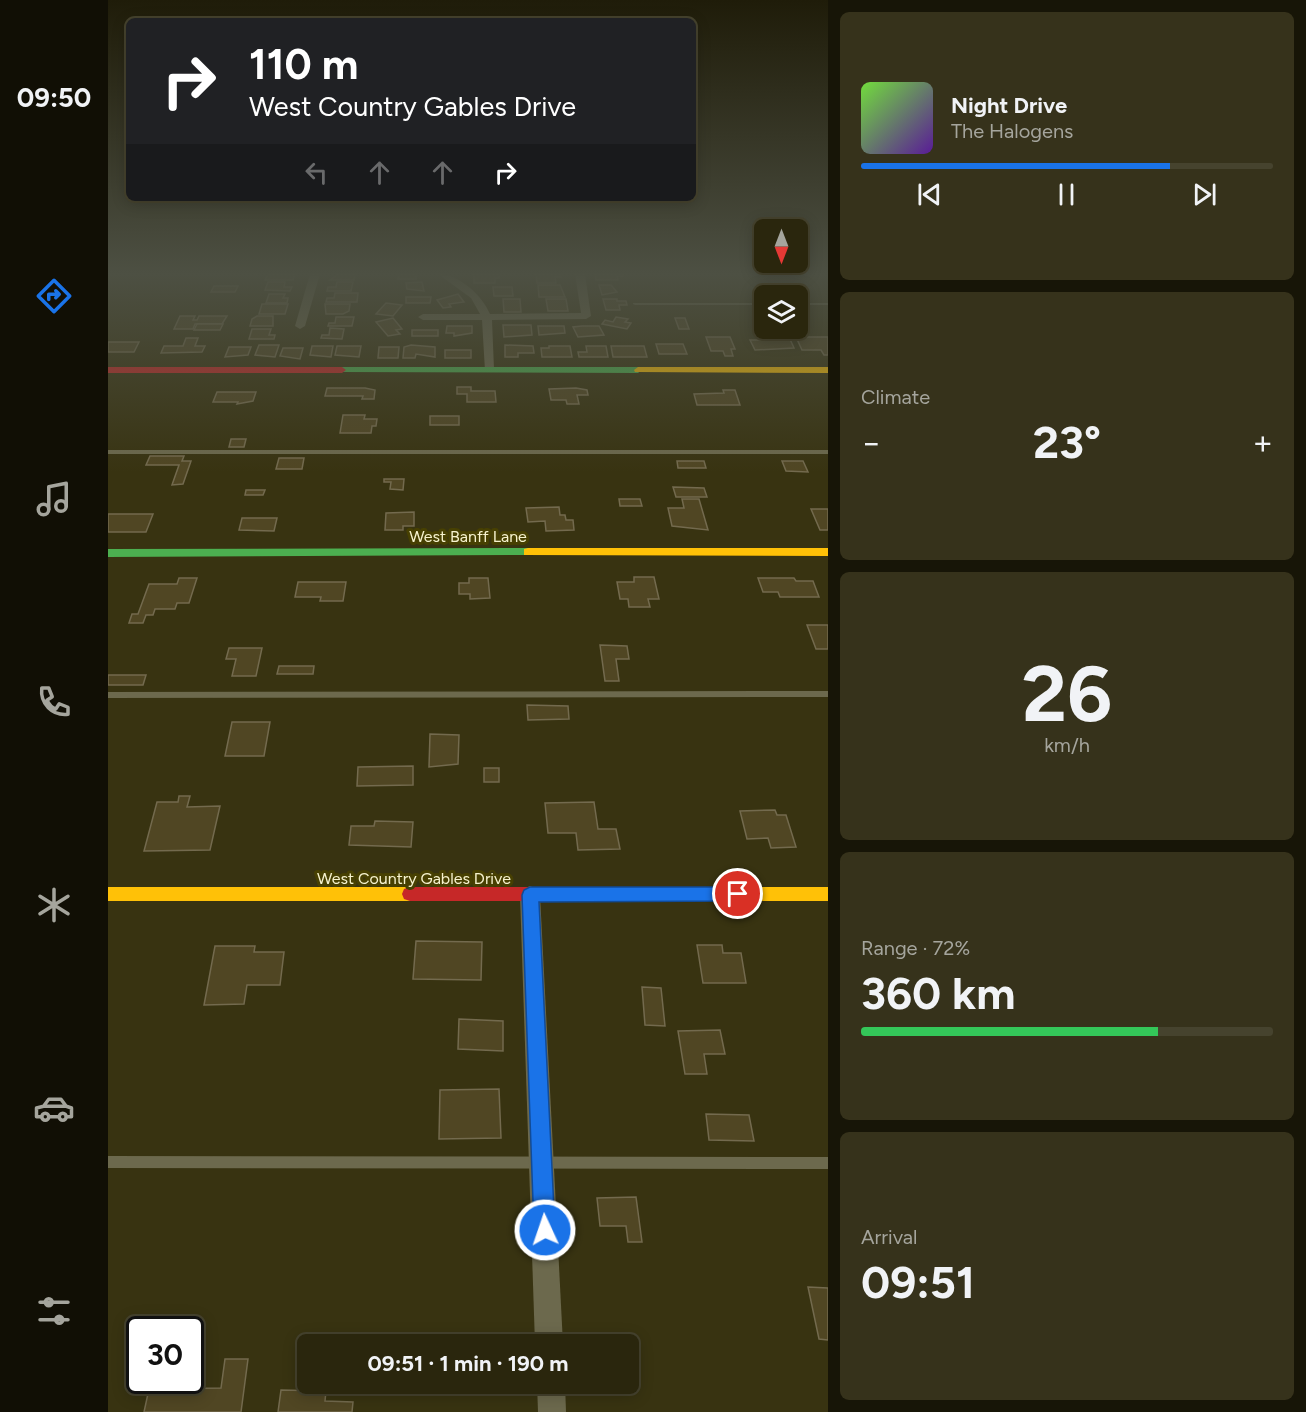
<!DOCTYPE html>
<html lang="en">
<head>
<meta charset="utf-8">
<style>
	body { margin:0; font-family:Figtree,sans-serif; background:#36321b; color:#f1f3f6; height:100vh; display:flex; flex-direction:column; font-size:22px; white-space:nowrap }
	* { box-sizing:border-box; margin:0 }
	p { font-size:20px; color:#a5a59d }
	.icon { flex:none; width:33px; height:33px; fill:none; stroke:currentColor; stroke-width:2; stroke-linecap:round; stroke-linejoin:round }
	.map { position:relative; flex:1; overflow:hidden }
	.sheet { display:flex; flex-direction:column; gap:12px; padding:12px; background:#171507; width:478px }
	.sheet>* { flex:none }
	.banner { position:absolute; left:18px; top:18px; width:570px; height:183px; border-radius:9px; box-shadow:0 3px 15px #0003,0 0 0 2px #46432e; background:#202124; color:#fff; overflow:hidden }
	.needle { width:39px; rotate:180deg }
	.controls { position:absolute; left:646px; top:219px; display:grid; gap:12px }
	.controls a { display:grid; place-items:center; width:54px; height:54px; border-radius:9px; background:#2a260d; box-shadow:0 3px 15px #0003,0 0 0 2px #46432e; font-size:30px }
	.speed { position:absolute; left:18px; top:1316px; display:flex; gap:12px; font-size:30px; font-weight:700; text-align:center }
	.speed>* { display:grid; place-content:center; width:78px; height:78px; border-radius:50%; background:#2a260d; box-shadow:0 3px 15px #0003,0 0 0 2px #46432e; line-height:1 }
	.speed .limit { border:3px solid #111; border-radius:9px; background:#fff; color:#111 }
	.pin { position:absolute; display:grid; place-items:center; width:51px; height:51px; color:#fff; margin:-26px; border:3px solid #fff; border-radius:50%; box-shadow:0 2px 6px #0007 }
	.me { position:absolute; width:66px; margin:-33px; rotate:357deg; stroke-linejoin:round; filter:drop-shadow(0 0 4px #0008) }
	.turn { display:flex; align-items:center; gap:21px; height:126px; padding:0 24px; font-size:27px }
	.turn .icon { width:78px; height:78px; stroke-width:2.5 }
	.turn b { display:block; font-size:42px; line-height:51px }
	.lanes { display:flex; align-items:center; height:57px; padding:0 24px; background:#0003; justify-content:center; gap:30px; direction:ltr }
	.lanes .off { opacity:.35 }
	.big { font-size:45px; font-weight:700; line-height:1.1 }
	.sheet .tile { flex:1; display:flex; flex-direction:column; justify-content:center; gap:9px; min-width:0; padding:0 21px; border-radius:9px; background:#36321b }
	.sheet .dial { align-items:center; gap:0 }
	.dial b { font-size:78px; line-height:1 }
	.song { display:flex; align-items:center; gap:18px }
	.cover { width:72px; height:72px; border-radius:9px; background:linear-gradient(135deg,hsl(100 70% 55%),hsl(270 70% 35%)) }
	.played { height:6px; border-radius:3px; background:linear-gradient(90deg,#1a73e8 75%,#46432e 75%) }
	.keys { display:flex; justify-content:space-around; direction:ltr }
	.heat { display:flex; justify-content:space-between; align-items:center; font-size:33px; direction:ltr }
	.charge { height:9px; border-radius:4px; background:linear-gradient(90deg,#34c759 72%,#46432e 0) }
	.trip { position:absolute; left:189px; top:1334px; width:342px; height:60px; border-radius:9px; background:#2a260d; box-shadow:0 3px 15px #0003,0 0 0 2px #46432e; font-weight:700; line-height:60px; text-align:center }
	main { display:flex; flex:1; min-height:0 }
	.tabs { display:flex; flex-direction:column; width:108px; justify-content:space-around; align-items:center; background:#110f05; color:#a5a59d }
	.tabs .icon { width:42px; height:42px }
	.tabs .selected { color:#1a73e8 }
	.tabs b { font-size:27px; color:#f1f3f6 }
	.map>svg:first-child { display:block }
</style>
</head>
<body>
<main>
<nav class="tabs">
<b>09:50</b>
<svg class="icon selected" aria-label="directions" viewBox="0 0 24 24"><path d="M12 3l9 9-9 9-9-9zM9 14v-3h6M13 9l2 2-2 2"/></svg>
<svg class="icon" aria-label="music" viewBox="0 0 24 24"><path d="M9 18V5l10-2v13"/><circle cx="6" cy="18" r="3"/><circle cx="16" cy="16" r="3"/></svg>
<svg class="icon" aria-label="phone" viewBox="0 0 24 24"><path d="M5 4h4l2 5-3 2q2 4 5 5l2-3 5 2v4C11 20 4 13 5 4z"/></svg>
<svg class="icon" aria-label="climate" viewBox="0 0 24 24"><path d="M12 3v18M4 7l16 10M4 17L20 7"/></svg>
<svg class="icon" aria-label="car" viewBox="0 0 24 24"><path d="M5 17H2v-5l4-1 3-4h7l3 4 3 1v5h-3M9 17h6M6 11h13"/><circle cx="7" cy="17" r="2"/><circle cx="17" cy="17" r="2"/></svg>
<svg class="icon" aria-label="filters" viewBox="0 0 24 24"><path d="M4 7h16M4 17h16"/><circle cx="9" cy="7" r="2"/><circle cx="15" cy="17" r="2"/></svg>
</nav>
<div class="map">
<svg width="720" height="1412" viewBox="0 0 720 1412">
	<rect width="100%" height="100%" fill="#383311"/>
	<g fill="#504623" stroke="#736a4e" stroke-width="1.5">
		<polygon points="160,274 187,274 185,280 157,280"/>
		<polygon points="230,274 247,274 246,280 222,280"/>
		<polygon points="291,274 308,274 308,279 290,279"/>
		<polygon points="366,274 391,274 391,278 387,278 387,283 366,283"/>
		<polygon points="428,274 452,274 453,277 447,277 448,283 429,283"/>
		<polygon points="487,274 515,274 515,276 509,276 510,280 488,280"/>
		<polygon points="160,282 177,282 176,287 184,287 182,291 157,290"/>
		<polygon points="229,282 245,282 243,291 219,291 220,287 228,287"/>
		<polygon points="314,282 316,291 299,289 298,283"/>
		<polygon points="430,285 452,285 457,297 431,297"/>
		<polygon points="491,285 503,285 509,292 494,295"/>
		<polygon points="106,286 130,286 127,292 103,292"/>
		<polygon points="385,287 404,287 405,296 386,296"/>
		<polygon points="227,293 250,293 249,302 218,302 219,298 226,298"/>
		<polygon points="161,294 177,294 175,298 180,298 179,303 158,303"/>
		<polygon points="350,294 356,302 341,304 343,307 335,308 329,300"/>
		<polygon points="298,297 323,297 322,303 298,303"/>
		<polygon points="395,299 412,299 413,312 396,312"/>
		<polygon points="438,299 458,299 460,311 440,311"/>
		<polygon points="495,299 509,299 509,301 518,301 519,305 511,305 512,310 498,310"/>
		<polygon points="278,303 294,305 285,316 268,314"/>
		<polygon points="154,304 180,304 177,314 151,314"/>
		<polygon points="217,304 242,304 241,311 235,314 218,314"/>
		<polygon points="72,316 87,316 85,320 89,320 91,316 119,316 114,324 87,324 85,329 66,329"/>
		<polygon points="149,316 165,316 165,326 142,326 144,319"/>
		<polygon points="228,317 246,317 244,326 220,326 221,323 227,323"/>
		<polygon points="508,317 520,319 517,322 523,323 519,329 494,324 497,320 505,322"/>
		<polygon points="285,318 294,329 288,330 292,334 280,336 268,322"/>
		<polygon points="567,318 577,318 581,329 571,329"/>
		<polygon points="89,324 115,324 112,330 86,330"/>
		<polygon points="395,325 423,325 424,335 396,337"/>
		<polygon points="339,326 364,326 364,333 346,336 346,333 338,333"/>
		<polygon points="430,326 456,326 457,333 431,335"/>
		<polygon points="474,326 491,326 496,335 470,337 465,327"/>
		<polygon points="222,328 236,329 234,339 213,338 214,335 221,335"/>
		<polygon points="144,329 163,329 161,335 167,335 166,339 141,339"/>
		<rect x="304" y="330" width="26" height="6"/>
		<polygon points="598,337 622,337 627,349 623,349 625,356 617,356 615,351 603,351"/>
		<polygon points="650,337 681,337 686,348 647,350 642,340 652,340"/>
		<polygon points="688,337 720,337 720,355 716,355 713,350 694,350"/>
		<polygon points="78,338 90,338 87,346 97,346 94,352 53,353 56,346 75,346"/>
		<polygon points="0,342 31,342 26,352 0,352"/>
		<polygon points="548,344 575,344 579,354 551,354"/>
		<polygon points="151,345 171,345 167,357 147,355"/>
		<polygon points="303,345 327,347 327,357 308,354 307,358 295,358 296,347"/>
		<polygon points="397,345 425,346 426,353 410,353 410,357 397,357"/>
		<polygon points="204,346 225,346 223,357 202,355"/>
		<polygon points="229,346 253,346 251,357 227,355"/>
		<polygon points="441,346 462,346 464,357 434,357 433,348 441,348"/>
		<polygon points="478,346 498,346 500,357 471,357 470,352 479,352"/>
		<polygon points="503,346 536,346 539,357 505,357"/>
		<polygon points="121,347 143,347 140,355 117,357"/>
		<polygon points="271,347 291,347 290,358 270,358"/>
		<polygon points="175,348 195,348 192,359 172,356"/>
		<rect x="337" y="350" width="26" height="8"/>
		<polygon points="349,387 363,387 363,391 387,391 388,402 359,402 359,394 349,394"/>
		<polygon points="219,388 257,388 267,390 266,399 254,399 255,396 217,396"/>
		<polygon points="468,388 479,390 480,395 469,395 471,404 459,404 458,400 443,400 441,389"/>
		<polygon points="615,390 627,390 632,405 589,405 586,394 616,393"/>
		<polygon points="109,392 148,392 145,401 129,404 130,402 105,402"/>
		<polygon points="235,415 257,415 256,419 269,419 268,426 264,426 263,433 232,433"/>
		<rect x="322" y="416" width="29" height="9"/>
		<polygon points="123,439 138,439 136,447 121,447"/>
		<polygon points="42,456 76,456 74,461 83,461 75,484 64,485 71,465 38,465"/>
		<polygon points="171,458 196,458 194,469 168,469"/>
		<polygon points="569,461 596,461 598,468 570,468"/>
		<polygon points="674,461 695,461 700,472 678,471"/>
		<polygon points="276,479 296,479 295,490 282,489 283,482 276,482"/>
		<polygon points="565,487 596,488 599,497 568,497"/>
		<polygon points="138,490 157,490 155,495 137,495"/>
		<polygon points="511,499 532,499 534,506 512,506"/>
		<polygon points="574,499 591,499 600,530 564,526 560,508 576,508"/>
		<polygon points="451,507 452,515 457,515 458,520 465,520 466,530 438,531 437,521 420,522 418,508"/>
		<polygon points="703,509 720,509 720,530 712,530"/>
		<polygon points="306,512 306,526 295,526 295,530 277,530 278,513"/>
		<polygon points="0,514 45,514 38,532 0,532"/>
		<polygon points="134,518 169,518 166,531 131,530"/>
		<polygon points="526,577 546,577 551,599 540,599 542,607 521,607 520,599 512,599 509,582 526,582"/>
		<polygon points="71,578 89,578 81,603 69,603 67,609 47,609 45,615 38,615 35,623 21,623 24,614 30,614 41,584 69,584"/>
		<polygon points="361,578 380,578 382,598 362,599 362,594 351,594 351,583 361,583"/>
		<polygon points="650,578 686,578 688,581 705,581 711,597 672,597 670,592 655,592"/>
		<polygon points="190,582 238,582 235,601 212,601 213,597 187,597"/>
		<polygon points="699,625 720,625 720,649 708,649"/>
		<polygon points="492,645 519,646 521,659 508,659 511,681 497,681"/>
		<polygon points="121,648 154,648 148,676 124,676 128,659 118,659"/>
		<polygon points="171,666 206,666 205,674 169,674"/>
		<polygon points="0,675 38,675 35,685 0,685"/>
		<polygon points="419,705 460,706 461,719 420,720"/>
		<polygon points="124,722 162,722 156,756 117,756"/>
		<polygon points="322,734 351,735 350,764 321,767"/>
		<polygon points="305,766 305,785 249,786 250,767"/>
		<rect x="376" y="768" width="15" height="14"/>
		<polygon points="71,796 82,796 79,807 112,806 102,850 36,851 49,802 70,802"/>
		<polygon points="486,802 490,829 508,829 512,849 470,850 468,833 440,833 437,803"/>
		<polygon points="667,810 669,815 678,815 688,847 663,848 660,838 639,839 632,811"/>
		<polygon points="267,821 305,822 303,847 241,845 243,826 266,826"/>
		<polygon points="308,941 374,942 373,980 305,979"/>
		<polygon points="589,945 614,945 615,953 633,953 638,983 595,983"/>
		<polygon points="107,946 147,946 146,952 176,952 172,985 139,985 136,1004 96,1005"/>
		<polygon points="534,987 553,988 557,1026 537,1025"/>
		<polygon points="351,1019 395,1021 395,1051 350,1049"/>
		<polygon points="612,1030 617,1054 596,1054 599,1074 577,1074 570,1031"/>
		<polygon points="391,1089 393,1138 331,1139 332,1090"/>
		<polygon points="598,1114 641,1115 646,1141 601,1140"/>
		<polygon points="528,1197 534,1242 520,1242 518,1226 492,1226 489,1198"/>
		<polygon points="700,1287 720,1288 720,1340 711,1339"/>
		<polygon points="117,1359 140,1359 133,1412 36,1412 41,1389 113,1388"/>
		<polygon points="173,1390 218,1391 217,1401 245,1402 244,1412 170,1412"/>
	</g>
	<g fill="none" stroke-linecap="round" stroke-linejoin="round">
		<g fill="#6c694d" fill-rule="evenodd">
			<polygon points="525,303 657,303 657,305 527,305 525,304"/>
			<rect x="690" y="303" width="30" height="2"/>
			<rect x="0" y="450" width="720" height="4"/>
			<polygon points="720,691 720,697 0,698 0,692"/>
			<polygon points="0,1156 720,1157 720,1169 0,1168"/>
		</g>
		<g fill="#6c694d" fill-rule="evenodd">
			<polygon points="202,274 212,274 197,326 192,329 187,326"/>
			<path d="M 330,274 C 351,274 374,295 382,314 L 473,313 L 467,274 L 477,274 L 483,316 L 478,319 L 384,320 L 386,369 L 377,371 L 374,320 L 315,320 L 310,317 L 315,314 L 372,314 L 363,298 Z"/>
			<polygon points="422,886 429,889 432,895 455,1344 427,1344 412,895 415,889"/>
			<polygon points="429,1383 457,1383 458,1412 430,1412"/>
		</g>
		<g fill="#4caf50" fill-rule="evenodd">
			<polygon points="234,367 530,367 534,370 530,373 231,372 231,368"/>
			<polygon points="420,548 424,549 424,555 0,557 0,549"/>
		</g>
		<g fill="#ffc107" fill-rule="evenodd">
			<polygon points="530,367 720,367 720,373 527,372 526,370"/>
			<polygon points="420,548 720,548 720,556 416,555 416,549"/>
			<polygon points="0,887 302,887 308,889 310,894 308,899 302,901 0,901"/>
			<polygon points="495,887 720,887 720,901 495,901 489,899 487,894 489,889"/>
		</g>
		<g fill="#c62828" fill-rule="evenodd">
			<polygon points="0,367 234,367 238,370 234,373 0,373"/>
			<polygon points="302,887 495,887 501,889 503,894 501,899 495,901 302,901 296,899 294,894 296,889"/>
		</g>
	</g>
	<linearGradient id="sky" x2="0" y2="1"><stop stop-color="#1f1c09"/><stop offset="0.58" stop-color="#4d5043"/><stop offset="1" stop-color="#4d5043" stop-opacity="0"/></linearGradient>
	<rect width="720" height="472" fill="url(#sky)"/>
	<polygon fill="#1a73e8" stroke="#114b97" stroke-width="1.5" points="422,887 630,887 636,889 638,894 636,899 630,901 431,902 447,1230 444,1238 437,1241 429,1238 426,1230 414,895 416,890"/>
	<g text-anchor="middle" stroke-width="6" stroke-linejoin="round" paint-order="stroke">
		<g font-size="16" fill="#f7f3cf" stroke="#474002">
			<text x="360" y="542">West Banff Lane</text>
			<text x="306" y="884">West Country Gables Drive</text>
		</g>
	</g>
</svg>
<div class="controls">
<a><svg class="needle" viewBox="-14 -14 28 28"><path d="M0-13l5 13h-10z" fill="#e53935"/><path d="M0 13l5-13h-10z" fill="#a5a59d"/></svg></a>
<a><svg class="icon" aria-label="layers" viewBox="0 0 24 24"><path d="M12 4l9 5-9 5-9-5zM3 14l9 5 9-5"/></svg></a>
</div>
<div class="speed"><div class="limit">30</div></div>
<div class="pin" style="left:630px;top:894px;background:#d93025"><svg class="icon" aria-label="arrive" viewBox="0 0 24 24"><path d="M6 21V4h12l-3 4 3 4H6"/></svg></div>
<svg class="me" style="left:437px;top:1230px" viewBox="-20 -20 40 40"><circle r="17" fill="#1a73e8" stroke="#fff" stroke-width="3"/><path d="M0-11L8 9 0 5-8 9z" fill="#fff"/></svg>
<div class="trip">09:51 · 1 min · 190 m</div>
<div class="banner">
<div class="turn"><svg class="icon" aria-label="right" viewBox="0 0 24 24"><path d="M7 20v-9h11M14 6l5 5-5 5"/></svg><div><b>110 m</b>West Country Gables Drive</div></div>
<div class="lanes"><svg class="icon off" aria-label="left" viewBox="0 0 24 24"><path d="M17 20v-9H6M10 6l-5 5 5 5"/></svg><svg class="icon off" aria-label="ahead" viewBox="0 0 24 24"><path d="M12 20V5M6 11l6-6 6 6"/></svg><svg class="icon off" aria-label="ahead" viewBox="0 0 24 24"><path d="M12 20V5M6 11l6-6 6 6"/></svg><svg class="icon" aria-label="right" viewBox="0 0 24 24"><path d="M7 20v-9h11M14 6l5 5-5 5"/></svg></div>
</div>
</div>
<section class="sheet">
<div class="tile">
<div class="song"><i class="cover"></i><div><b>Night Drive</b><p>The Halogens</p></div></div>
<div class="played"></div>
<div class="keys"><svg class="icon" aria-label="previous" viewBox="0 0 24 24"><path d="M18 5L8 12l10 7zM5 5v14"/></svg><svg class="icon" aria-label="pause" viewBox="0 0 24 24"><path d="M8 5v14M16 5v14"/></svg><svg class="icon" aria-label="next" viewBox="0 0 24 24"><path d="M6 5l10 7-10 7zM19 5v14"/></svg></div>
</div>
<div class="tile"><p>Climate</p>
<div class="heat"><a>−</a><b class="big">23°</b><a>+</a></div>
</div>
<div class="tile dial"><b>26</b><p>km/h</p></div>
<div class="tile"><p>Range · 72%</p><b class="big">360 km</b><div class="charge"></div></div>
<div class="tile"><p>Arrival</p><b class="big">09:51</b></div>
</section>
</main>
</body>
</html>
